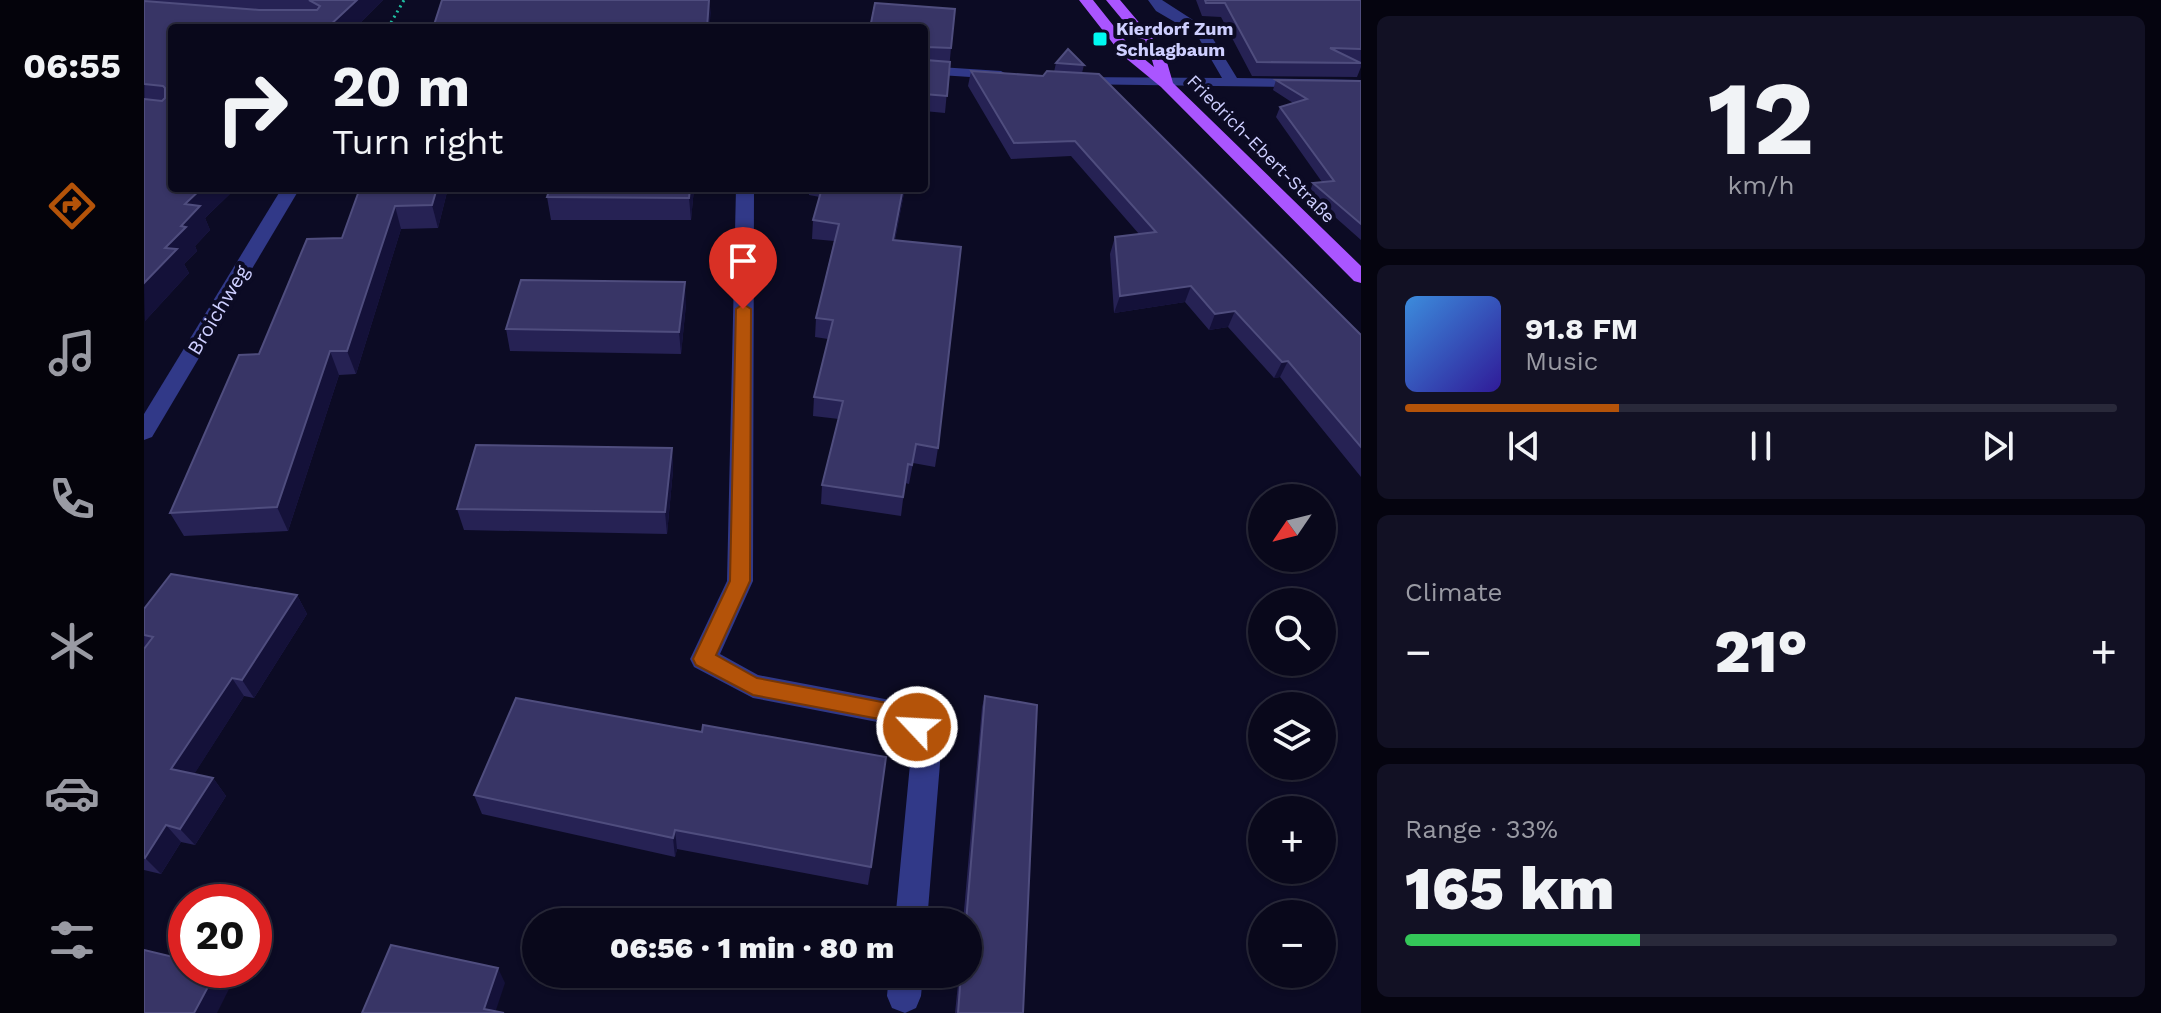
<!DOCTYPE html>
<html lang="en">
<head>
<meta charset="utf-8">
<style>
	body { margin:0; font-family:"Work Sans",sans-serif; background:#121124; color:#f1f3f6; height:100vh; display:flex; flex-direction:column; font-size:30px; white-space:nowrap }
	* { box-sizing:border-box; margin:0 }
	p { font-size:26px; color:#999aa3 }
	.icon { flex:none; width:44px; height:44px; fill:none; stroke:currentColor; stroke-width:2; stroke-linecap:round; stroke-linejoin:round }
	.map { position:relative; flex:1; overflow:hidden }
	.side { display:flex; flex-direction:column; gap:16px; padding:16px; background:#05040f; width:800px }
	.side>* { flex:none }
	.hud { position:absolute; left:24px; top:24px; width:760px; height:168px; border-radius:8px; box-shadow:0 2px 6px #0004,0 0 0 2px #29293a; background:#09081b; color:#f1f3f6; overflow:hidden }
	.needle { width:52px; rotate:235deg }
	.tools { position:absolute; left:1104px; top:484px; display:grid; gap:16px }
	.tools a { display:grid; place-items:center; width:88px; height:88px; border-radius:50%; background:#09081b; box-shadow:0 2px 6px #0004,0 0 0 2px #29293a; font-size:40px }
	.speed { position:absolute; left:24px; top:884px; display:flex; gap:16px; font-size:40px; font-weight:700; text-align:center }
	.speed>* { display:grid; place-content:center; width:104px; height:104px; border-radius:50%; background:#09081b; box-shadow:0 2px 6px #0004,0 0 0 2px #29293a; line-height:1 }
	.speed .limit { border:12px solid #d22; background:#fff; color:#111 }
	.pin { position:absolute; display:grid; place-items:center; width:68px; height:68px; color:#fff; margin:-82px -34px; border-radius:50% 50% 50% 0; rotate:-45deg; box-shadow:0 0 8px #0007 }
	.pin .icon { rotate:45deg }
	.me { position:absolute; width:88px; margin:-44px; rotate:295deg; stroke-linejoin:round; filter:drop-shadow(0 0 6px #0008) }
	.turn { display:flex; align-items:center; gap:28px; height:168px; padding:0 32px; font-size:36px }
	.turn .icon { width:104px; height:104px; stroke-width:2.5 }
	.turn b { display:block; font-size:56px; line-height:68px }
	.big { font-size:60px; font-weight:800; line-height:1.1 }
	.side .widget { flex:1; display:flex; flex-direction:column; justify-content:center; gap:12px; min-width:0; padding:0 28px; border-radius:12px; background:#121124 }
	.side .dial { align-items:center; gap:0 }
	.dial b { font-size:104px; line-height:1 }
	.song { display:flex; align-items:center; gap:24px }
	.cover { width:96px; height:96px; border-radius:12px; background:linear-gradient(135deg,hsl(210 70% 55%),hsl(250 70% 35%)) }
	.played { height:8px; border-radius:4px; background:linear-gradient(90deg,#b45309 30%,#29293a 30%) }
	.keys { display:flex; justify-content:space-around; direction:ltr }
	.heat { display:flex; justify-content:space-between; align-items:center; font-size:44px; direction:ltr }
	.charge { height:12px; border-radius:6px; background:linear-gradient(90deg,#34c759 33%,#29293a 0) }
	.trip { position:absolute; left:378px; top:908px; width:460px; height:80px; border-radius:40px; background:#09081b; box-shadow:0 2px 6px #0004,0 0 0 2px #29293a; font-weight:800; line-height:80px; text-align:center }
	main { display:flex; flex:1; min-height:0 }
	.tab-bar { display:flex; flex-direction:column; width:144px; justify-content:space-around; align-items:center; background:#04030b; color:#999aa3 }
	.tab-bar .icon { width:56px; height:56px }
	.tab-bar .current { color:#b45309 }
	.tab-bar b { font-size:36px; color:#f1f3f6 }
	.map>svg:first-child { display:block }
</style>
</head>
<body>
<main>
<nav class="tab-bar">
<b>06:55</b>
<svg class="icon current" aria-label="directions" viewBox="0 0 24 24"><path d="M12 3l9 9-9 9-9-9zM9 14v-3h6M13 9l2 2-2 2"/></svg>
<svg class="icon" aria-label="music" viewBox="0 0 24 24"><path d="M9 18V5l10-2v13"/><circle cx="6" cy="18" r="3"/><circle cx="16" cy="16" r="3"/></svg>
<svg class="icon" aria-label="phone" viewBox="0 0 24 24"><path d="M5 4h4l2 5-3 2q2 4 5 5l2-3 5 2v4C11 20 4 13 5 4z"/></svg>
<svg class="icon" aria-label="climate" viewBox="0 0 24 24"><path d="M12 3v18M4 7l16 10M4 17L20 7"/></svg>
<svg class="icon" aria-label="car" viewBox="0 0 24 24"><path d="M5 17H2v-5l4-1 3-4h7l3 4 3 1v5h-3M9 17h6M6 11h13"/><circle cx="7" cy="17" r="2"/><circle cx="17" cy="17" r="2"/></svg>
<svg class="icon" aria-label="filters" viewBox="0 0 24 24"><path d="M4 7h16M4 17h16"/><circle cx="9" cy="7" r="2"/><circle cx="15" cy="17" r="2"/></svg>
</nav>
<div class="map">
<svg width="1217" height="1013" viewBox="0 0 1217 1013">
	<rect width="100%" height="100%" fill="#0c0b24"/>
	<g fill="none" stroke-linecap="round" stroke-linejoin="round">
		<polyline stroke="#20c0a2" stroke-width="3" stroke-dasharray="2 4" stroke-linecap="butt" points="244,28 260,0"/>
		<g fill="#313988" fill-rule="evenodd">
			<polygon points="1004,0 1018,0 1063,29 1093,78 1217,80 1217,88 925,84 925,78 930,77 1078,78 1053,35 1012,11"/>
			<polygon points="780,66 857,71 864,75 857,79 780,74"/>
			<polygon points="138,188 156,188 8,437 0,440 0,414"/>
			<path d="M 592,188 L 610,188 L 609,581 L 576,654 L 614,675 L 762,703 C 778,708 791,724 798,739 L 783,922 L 751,922 L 768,743 L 754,726 L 609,698 L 550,667 L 546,659 L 583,581 Z"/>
			<polygon points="745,974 779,974 777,996 772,1008 761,1013 748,1008 743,996"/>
		</g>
		<polygon fill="#a5f" fill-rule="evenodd" points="935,0 949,0 988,49 1010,67 1006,53 962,0 976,0 1020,52 1029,83 1217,266 1217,283 1210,281 1017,87 978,55"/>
	</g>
	<g fill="#262254">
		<polygon points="0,0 239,0 211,28 28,28 28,188 92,188 61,218 66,230 51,246 53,251 40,264 45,273 1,321"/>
		<polygon points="1052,0 1217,0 1217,67 1213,77 1108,76 1077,17 1058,16"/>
		<polygon points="780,28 807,48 801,113 780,111"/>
		<polygon points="912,63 940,65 938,73 1217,335 1217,477 1136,377 1130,378 1084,327 1065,330 1041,302 970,313 966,254 971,237 995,234 927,156 867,159 824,86 827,71 899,76 910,72"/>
		<polygon points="1132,80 1217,81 1217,240 1165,194 1169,183 1178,182 1132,117 1136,107 1149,103 1129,90"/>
		<polygon points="216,188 304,188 294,228 257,229 212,374 195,375 144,531 40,536 26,513 115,354 198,238"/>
		<polygon points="550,188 547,220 407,220 403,197"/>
		<polygon points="665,188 761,188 751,240 794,448 791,467 769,463 765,484 761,483 757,516 677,504 678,485 695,419 669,416 670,397 684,339 671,337 672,318 690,241 668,239 669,220 676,197 665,195"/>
		<polygon points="542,304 537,354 366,351 362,329"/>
		<polygon points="528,448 529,470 523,534 320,530 313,509"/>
		<polygon points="153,595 163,614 110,698 100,696 50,774 69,778 82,796 51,845 37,842 17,874 0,870 0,609"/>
		<polygon points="841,696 879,1013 811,1013 815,974 824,974 824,922 819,922 838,707"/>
		<polygon points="372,698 727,867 724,885 533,849 531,857 338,814 330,795"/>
	</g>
	<g fill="#141139">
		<polygon points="213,0 239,0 211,28 183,28"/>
		<polygon points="565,0 567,13 565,28 563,28"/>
		<polygon points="58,188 92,188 61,218 66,230 51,246 53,251 40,264 45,273 1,321 0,283 21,248 37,226 41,204"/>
		<polygon points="293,188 304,188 294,228 288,205"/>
		<polygon points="546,188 550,188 547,220 545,198"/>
		<polygon points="759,188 761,188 747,258 749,240"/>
		<polygon points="251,206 257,229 212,374 203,351"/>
		<polygon points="541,282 542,304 537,354 535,332"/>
		<polygon points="1047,286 1041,302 970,313 976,296"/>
		<polygon points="1091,311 1084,327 1065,330 1071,314"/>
		<polygon points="186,351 195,375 144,531 133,507"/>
		<polygon points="1144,361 1136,377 1130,378 1138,362"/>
		<polygon points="528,448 529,470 523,534 521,512"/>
		<polygon points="153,595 163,614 110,698 98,680"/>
		<polygon points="88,678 100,696 42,787 27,769"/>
		<polygon points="69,778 82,796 51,845 36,829"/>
		<polygon points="22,825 37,842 17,874 1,858"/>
		<polygon points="531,830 533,849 531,857 529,838"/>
		<polygon points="354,968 361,983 351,1013 340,1009"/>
		<polygon points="73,970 77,970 89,981 73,1013 50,1013"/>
	</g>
	<g fill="#383566" stroke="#4f4d7e" stroke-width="2">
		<polygon points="165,0 213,0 183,28 28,28 28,188 58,188 41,204 56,206 37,226 42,227 21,248 33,249 0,283 0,99 18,101 21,98 21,88 19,86 0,84 0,1 115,10 173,10 176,6"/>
		<polygon points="298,0 565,0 563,28 289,28"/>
		<polygon points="1061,0 1217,0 1217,49 1186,48 1217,63 1113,62 1081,3 1062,3"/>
		<polygon points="731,3 811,9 807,48 782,47 780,49 780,28 726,28"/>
		<polygon points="924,49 940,65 912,63"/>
		<polygon points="780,53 782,60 806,62 803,96 780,94"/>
		<polygon points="827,71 899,76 903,71 955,74 1217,335 1217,447 1144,361 1138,362 1091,311 1071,314 1047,286 976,296 971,237 1012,232 931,141 870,143"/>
		<polygon points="1132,80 1217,81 1217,224 1169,183 1190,181 1136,107 1163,99"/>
		<polygon points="216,188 293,188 288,205 251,206 203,351 186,351 133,507 26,513 95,355 115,354 163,239 198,238"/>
		<polygon points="406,188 546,188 545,198 403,197"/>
		<polygon points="678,188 759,188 749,240 817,247 794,448 772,444 768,465 764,464 759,497 678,485 699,401 670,397 689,320 672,318 695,224 669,220"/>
		<polygon points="377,280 541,282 535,332 362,329"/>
		<polygon points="332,445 528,448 521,512 313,509"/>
		<polygon points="27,574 153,595 98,680 88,678 27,769 69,778 36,829 22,825 1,858 0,857 0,649 9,637 0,635 0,609"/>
		<polygon points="841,696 893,705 879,1013 814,1013 817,974 824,974 824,922 822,922"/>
		<polygon points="372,698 558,732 559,725 742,757 727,867 531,830 529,838 330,795"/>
		<polygon points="247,945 354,968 340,1009 360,1013 218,1013"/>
		<polygon points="0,950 42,960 42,970 73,970 50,1013 0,1013"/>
	</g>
	<path fill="#b45309" stroke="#753606" stroke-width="2" d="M 599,304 L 607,309 L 606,581 L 572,655 L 613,678 L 769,708 L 784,727 L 780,734 C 768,738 764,732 756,723 L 609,695 L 552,665 L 549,659 L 586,581 L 592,309 Z"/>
	<rect fill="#00f9f2" stroke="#0c0b24" stroke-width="3" x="948" y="31" width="16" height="16" rx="4"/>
	<g text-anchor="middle" stroke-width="8" stroke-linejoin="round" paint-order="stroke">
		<g font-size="18" font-weight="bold" fill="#cecfff" stroke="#0c0b24" text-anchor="start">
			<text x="972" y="35">Kierdorf Zum<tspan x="972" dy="21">Schlagbaum</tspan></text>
		</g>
		<g font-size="18" fill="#cecfff" stroke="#0c0b24">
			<text transform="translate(1117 149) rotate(45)" y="6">Friedrich-Ebert-Straße</text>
		</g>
		<g font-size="20" fill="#cecfff" stroke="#0c0b24">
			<text transform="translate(74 310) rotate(-59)" y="7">Broichweg</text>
		</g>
	</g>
</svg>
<div class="tools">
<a><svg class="needle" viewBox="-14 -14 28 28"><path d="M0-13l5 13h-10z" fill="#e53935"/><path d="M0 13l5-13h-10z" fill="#999aa3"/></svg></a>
<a><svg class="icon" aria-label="search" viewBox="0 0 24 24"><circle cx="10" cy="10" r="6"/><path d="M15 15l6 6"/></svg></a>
<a><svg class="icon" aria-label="layers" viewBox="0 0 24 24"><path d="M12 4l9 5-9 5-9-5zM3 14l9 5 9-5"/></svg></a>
<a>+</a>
<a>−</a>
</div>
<div class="speed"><div class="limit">20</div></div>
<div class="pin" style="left:599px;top:309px;background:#d93025"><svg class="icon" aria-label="arrive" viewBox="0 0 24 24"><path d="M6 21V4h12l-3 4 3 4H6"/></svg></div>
<svg class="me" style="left:773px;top:727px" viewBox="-20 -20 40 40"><circle r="17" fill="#b45309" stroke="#fff" stroke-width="3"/><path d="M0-11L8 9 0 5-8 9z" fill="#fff"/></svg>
<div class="trip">06:56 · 1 min · 80 m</div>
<div class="hud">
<div class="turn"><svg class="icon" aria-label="right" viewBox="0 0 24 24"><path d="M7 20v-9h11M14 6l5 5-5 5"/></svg><div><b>20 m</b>Turn right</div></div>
</div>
</div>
<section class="side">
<div class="widget dial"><b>12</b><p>km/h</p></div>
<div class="widget">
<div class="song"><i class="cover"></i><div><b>91.8 FM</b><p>Music</p></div></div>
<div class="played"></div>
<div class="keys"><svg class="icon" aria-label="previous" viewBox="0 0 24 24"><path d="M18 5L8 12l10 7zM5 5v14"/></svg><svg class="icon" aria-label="pause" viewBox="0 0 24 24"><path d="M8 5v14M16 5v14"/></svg><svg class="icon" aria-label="next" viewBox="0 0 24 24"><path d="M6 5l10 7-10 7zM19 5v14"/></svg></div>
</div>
<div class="widget"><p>Climate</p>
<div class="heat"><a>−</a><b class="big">21°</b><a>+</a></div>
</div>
<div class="widget"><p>Range · 33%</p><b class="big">165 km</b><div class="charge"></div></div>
</section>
</main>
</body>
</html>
